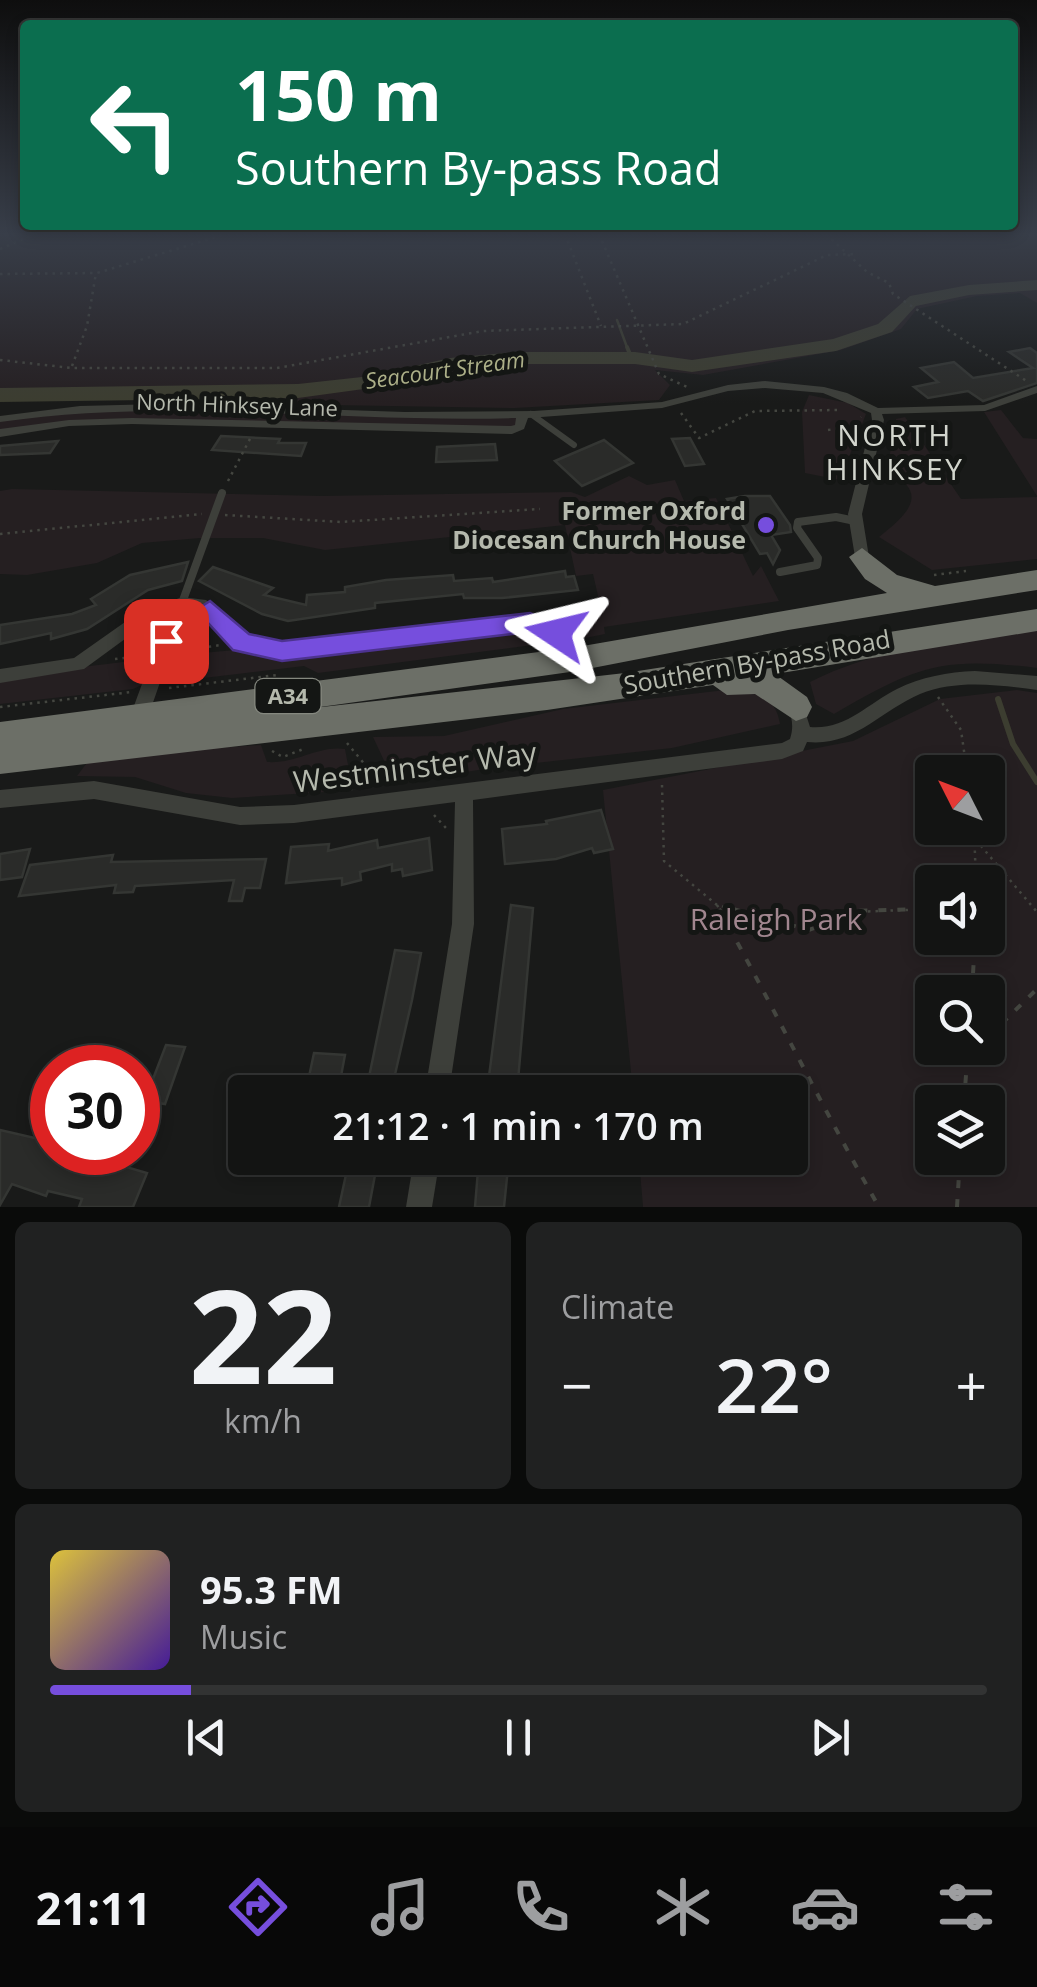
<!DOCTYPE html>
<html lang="en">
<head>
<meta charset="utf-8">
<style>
	body { margin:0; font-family:"Open Sans",sans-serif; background:#202121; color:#f1f3f6; height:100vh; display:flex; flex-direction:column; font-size:38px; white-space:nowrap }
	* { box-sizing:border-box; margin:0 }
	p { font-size:32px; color:#9d9ea0 }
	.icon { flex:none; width:55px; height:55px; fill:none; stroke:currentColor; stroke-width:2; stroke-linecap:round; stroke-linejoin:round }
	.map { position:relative; height:1207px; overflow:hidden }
	.drawer { display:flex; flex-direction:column; gap:15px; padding:15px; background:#0a0b0a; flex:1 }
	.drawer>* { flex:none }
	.banner { position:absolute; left:20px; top:20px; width:998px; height:210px; border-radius:10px; box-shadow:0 5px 15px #0003,0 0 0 2px #323333; background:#0b6e4f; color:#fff; overflow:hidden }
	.needle { width:65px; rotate:312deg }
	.fabs { position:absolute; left:915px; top:755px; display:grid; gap:20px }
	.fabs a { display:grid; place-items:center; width:90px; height:90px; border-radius:10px; background:#131413; box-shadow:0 5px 15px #0003,0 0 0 2px #323333; font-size:50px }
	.speed { position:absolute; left:30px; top:1045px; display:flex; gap:20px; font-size:50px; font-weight:700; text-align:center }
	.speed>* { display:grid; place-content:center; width:130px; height:130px; border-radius:50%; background:#131413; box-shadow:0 5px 15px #0003,0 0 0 2px #323333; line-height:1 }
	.speed .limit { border:15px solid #d22; background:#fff; color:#111 }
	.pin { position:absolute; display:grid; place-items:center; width:85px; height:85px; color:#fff; margin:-42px; border-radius:20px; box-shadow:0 5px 15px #0006 }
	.me { position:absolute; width:110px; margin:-55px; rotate:280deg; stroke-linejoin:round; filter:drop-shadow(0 0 8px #0008) }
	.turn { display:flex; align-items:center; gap:35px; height:210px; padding:0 50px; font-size:45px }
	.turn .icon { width:130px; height:130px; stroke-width:2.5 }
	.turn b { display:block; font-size:70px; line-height:85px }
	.big { font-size:75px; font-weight:600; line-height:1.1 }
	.drawer .card { flex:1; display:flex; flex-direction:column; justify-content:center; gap:15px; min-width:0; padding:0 35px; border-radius:15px; background:#202121 }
	.drawer .dial { align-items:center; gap:0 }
	.dial b { font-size:130px; line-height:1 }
	.song { display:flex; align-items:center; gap:30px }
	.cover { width:120px; height:120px; border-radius:15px; background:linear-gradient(135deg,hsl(50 70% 55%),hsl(260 70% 35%)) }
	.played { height:10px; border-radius:5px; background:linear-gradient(90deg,#764edd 15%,#323333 15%) }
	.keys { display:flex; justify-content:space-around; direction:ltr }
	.heat { display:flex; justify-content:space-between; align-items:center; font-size:55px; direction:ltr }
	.drawer .tiles { flex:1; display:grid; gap:15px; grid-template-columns:1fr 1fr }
	.card:last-child { grid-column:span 2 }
	.trip { position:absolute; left:228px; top:1075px; width:580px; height:100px; border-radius:10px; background:#131413; box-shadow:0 5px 15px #0003,0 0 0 2px #323333; font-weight:600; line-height:100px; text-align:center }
	.tab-bar { display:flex; height:160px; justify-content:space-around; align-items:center; background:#080808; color:#9d9ea0 }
	.tab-bar .icon { width:70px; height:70px }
	.tab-bar .active { color:#764edd }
	.tab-bar b { font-size:45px; color:#f1f3f6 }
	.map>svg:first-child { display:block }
</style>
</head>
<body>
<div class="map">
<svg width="1037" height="1207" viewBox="0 0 1037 1207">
	<rect width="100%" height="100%" fill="#191a19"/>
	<g fill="#251f21" fill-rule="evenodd">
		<polygon points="0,234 1037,234 1037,303 1020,293 977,296 917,309 901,329 841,350 703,375 655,370 670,385 659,400 515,408 270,404 295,391 0,395"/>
		<polygon points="809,395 848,403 866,414 840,480 805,473 802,412"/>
		<polygon points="73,409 523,414 520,427 132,421 68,423 0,433 0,419"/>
		<polygon points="1001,410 1023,438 1037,439 1037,496 984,412"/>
		<path d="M 905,417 L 961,499 L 1037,497 L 1037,559 L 932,570 L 879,537 C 908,514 931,493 887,471 L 896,419 Z"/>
		<polygon points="629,476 647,485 675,480 684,501 716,498 753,576 761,566 779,601 604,627 605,634 570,641 569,628 601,609 593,574 576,576 565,525 325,550 263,538 200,538 142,543 97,563 27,575 0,574 0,491 12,489 322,496 571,492 585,497"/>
		<polygon points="526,625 548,633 556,642 318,673 304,666 170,682 178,655"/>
		<path d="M 1037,627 L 1037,668 C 942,656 916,666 834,714 L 816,704 L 810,682 C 873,649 966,637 1037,627 Z"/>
		<polygon points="156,658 146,683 133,689 0,704 0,677"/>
		<path d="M 751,687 C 767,696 777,705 780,724 L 672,748 L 490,768 L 395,784 L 373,737 L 444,736 L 563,709 Z"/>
		<path d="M 1017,690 L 1037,693 L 1037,1207 L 643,1207 L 639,1158 L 790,1158 L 790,1092 L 633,1092 L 603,790 L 853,741 L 940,699 ZM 932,772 L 988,772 L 988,828 L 932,828 ZM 932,882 L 988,882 L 988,938 L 932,938 ZM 932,992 L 988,992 L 988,1048 L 932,1048 ZM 932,1102 L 988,1102 L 988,1158 L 932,1158 Z"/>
		<path d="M 261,745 L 267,762 C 297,764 318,745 345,749 L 349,770 L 341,791 L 232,798 L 186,793 L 135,777 L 77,776 L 92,756 Z"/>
	</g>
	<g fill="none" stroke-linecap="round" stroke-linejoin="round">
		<polyline stroke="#3c3d30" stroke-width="2.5" points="617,320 628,350"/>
		<polyline stroke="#3c3d30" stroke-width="4" points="627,347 632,359"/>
		<polyline stroke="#3c3d30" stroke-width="6" points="998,699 1013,744 1037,782"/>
		<polygon fill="#3c3d30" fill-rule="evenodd" points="1037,280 1037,290 969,295 916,306 892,332 836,351 692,372 635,364 514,364 450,370 371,388 298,398 0,402 0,388 298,384 371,376 450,358 514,352 635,352 692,360 833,339 878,324 910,296 969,285"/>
	</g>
	<g fill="#2a2b29" stroke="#343633" stroke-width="2.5">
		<polygon points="1030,348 1037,353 1037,383 983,401 968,391 928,398 914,387 938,382 921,368 954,362 973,378 1033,368 1009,352"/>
		<polygon points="221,436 280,439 278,443 306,443 301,456 212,450"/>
		<polygon points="690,438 704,464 685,466 672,439"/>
		<polygon points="604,440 633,463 582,486 555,461"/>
		<polygon points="58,441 50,453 0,455 0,446"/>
		<polygon points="495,444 497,460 436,462 437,447"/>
		<polygon points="745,496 770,496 790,525 791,532 771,535 780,550 773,564 767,553 760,554 727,499"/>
		<polygon points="188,562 182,581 148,590 87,629 51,639 51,633 0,644 0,625 72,614 96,605 91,599 130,575"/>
		<polygon points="213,567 273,588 264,595 306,605 307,595 345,592 345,587 386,580 453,575 454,581 492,578 493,582 565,571 566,577 574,576 578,590 502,598 464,598 463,594 375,603 375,608 288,621 262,614 199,581"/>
		<polygon points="601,810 613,849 594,853 592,848 556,859 505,864 502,829 547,824 546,821"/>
		<polygon points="429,838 432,870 403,876 402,869 392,871 392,864 360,872 361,880 342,885 342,878 286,883 291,847 329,844 328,851 377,840 378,848"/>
		<polygon points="30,849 22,877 0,880 0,854"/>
		<polygon points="113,855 111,862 266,859 260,888 245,888 242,901 229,901 234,880 135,886 133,892 114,893 116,885 19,896 30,865"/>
		<polygon points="511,905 533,908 517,1092 487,1092"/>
		<polygon points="395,950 421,953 412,1000 391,1092 366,1092"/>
		<polygon points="166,1045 185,1047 165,1104 138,1100 146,1078 153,1079"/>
		<polygon points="314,1053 345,1055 338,1092 306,1091"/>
		<polygon points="0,1130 52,1142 52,1152 75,1152 147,1173 133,1207 79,1207 82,1199 48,1191 46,1196 12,1184 0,1205"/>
		<polygon points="479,1158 509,1158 504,1207 475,1207"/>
		<polygon points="347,1170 375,1175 369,1207 339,1207"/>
	</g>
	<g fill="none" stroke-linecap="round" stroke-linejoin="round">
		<g stroke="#444640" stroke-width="2.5" stroke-dasharray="2.5 5" stroke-linecap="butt">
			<polyline points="565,234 601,326"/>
			<polyline points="599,234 659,374 687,387"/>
			<polyline points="826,234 867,272 889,283 893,294 1028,382"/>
			<polyline points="0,249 35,234"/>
			<polyline points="0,274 97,273 226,234"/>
			<polyline points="0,360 72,368 277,368 483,331 683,324 827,255 855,254"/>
			<polyline points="72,366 87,326 96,273"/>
			<polyline points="681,413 699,438 755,411 839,410"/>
			<polyline points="828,430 854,426 861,417"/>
			<polyline points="228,481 252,435"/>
			<polyline points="225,515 341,522 540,509"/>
			<polyline points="0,534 202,514"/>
			<polyline points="934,575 966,571"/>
			<polyline points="179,651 221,645"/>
			<polyline points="115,659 141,656"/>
			<polyline points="169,688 277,675"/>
			<polyline points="938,697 961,730 967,772"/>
			<polyline points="0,707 132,692"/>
			<polyline points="347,743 382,785"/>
			<polyline points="272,751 283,757 306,748"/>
			<polyline points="662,785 664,861 717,905 742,912"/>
			<polyline points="351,790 360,765"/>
			<polyline points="434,815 446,828"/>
			<polyline points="974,828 976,882"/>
			<polyline points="976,840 1037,912"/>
			<polyline points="717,905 721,912"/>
			<polyline points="853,912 932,909"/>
		</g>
		<g stroke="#444640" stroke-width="4" stroke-dasharray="8 11" stroke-linecap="butt">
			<path d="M 719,909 C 774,1008 823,1109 879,1207"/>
			<polyline points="733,909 809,930 855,911 918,909"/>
			<polyline points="972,992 975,938"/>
			<polyline points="988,1037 1037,989"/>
			<polyline points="968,1057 977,1048"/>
			<polyline points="964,1102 968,1048"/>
			<polyline points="957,1207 960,1158"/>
		</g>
		<polyline stroke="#3d3f3a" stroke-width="6" points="531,414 574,445"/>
		<g stroke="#3d3f3a" stroke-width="8">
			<polyline points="780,572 817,565 818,558 797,528 798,522 836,517 855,521"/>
			<polyline points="182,603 222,493"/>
		</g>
		<g fill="#3d3f3a" fill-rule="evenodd">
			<path d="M 765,381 L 824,387 L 847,393 L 878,408 L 984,405 L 1037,386 L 1037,393 L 985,411 L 882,414 L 884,420 L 862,514 L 869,557 L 862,562 L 855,557 L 848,514 L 872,420 L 871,413 L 823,393 L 765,388 L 728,391 L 662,408 L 528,418 L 524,429 L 512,434 L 132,424 L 69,426 L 0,437 L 0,429 L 69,420 L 132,418 L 511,426 L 515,425 L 516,418 C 344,423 171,397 0,422 L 0,416 L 80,406 L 160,404 L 405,412 L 534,411 L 662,402 L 728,385 Z"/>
			<path d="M 182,597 L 206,600 L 247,637 L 282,644 L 530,616 L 562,629 L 564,633 L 562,637 L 556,639 L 529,628 L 282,658 L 236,648 L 208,619 L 173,645 L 149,714 L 146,719 L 140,722 L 134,719 L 131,714 L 157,643 L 140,628 L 84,669 L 0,683 L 0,669 L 74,658 L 135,615 ZM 183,609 L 198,610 L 166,632 L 152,621 Z"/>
			<path d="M 975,671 L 1037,676 L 1037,690 C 999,685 957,679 920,694 C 880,711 854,747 807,742 L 803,751 L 782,759 L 473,800 L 474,924 L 449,1092 L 425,1092 L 452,924 L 455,802 L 294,823 L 240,825 L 94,799 L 0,808 L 0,790 L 94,781 L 240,807 L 294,805 L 782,743 L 790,739 C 794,727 792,718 788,707 L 790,702 L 796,700 L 802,702 L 810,727 C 846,730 867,704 897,689 C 921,677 948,672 975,671 Z"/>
			<polygon points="414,1158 440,1158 432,1207 406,1207"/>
		</g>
		<polygon fill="#6c6f67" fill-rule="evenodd" points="862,548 897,575 935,586 1037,570 1037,590 788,630 577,671 313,708 625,673 1037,609 1037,631 775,674 807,697 812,707 807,717 796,721 755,694 727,695 713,685 547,710 0,774 0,722 577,647 887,593 865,579 849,557"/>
	</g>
	<linearGradient id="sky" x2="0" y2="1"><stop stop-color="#0e0e0e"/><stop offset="0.58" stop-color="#383e49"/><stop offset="1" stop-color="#383e49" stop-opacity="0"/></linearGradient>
	<rect width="1037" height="403" fill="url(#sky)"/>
	<polygon fill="#764edd" stroke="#4d3390" stroke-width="2.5" points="210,601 249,634 282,641 530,613 564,627 567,633 556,643 529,632 282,661 233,650 208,623 175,648 158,648 158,634"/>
	<circle fill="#764edd" stroke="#141614" stroke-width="4" cx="766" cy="525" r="10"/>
	<g text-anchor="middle" stroke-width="10" stroke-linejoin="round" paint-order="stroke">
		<g font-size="22" font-style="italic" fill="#acaf88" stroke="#141614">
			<text transform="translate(445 370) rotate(-8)" y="8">Seacourt Stream</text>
		</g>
		<g font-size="22" fill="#b5b9ad" stroke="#141614">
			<text transform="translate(237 405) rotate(2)" y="8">North Hinksey Lane</text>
		</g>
		<rect fill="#141614" stroke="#85887f" stroke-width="2.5" x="255.5" y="679" width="65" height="34" rx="8"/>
		<g font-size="22" font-weight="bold" fill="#b5b9ad">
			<text x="288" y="704">A34</text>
		</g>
		<g font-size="25" font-weight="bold" fill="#b5b9ad" stroke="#141614" text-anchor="end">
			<text x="746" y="520">Former Oxford<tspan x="746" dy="29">Diocesan Church House</tspan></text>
		</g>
		<g font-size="25" fill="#b5b9ad" stroke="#141614">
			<text transform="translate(757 662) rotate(-10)" y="9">Southern By-pass Road</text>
		</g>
		<g font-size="30" letter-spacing="2.5" fill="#d2d5cd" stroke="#141614">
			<text x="895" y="446">NORTH<tspan x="895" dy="34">HINKSEY</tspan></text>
		</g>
		<g font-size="30" fill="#b5b9ad" stroke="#141614">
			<text transform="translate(415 768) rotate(-7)" y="10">Westminster Way</text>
		</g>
		<g font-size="30" fill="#a1868f" stroke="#141614">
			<text x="776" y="930">Raleigh Park</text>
		</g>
	</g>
</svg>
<div class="fabs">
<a><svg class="needle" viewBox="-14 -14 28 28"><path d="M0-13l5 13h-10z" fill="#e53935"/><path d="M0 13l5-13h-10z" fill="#9d9ea0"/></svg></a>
<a><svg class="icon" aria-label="sound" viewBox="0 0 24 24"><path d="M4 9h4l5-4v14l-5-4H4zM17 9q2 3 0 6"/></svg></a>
<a><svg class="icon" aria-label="search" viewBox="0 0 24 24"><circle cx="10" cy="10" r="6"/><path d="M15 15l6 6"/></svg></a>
<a><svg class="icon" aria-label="layers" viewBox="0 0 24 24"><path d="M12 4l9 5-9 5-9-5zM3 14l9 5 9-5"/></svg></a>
</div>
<div class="speed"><div class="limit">30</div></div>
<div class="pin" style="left:166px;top:641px;background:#d93025"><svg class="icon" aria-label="arrive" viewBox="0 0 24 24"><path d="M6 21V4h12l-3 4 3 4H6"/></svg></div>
<svg class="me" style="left:556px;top:633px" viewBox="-20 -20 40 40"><path d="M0-17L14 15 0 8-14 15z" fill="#764edd" stroke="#fff" stroke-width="4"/></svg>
<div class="trip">21:12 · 1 min · 170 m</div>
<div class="banner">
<div class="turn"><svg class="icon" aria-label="left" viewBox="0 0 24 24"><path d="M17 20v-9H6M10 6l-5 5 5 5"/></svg><div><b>150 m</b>Southern By-pass Road</div></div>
</div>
</div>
<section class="drawer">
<div class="tiles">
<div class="card dial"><b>22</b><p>km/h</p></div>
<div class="card"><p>Climate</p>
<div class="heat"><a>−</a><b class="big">22°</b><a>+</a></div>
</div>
<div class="card">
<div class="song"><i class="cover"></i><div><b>95.3 FM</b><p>Music</p></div></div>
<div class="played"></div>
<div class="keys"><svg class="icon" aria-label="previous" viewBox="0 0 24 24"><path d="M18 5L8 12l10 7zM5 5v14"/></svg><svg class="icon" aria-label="pause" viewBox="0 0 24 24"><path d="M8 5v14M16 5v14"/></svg><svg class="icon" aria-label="next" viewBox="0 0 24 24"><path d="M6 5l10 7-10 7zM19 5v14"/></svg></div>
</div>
</div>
</section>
<nav class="tab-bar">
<b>21:11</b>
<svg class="icon active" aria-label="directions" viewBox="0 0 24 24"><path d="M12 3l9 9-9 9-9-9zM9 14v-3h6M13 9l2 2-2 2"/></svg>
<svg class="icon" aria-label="music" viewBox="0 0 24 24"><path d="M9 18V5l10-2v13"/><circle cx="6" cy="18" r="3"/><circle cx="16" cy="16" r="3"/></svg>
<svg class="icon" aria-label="phone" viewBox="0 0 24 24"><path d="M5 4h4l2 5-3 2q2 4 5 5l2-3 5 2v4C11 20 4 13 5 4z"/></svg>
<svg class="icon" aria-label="climate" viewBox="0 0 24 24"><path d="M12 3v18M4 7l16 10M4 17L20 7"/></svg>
<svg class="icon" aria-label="car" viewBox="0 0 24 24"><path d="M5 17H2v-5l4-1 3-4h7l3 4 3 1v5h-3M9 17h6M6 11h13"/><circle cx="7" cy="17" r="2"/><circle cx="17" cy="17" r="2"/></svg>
<svg class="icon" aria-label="filters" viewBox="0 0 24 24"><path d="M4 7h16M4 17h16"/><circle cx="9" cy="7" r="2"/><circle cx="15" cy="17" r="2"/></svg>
</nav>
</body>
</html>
